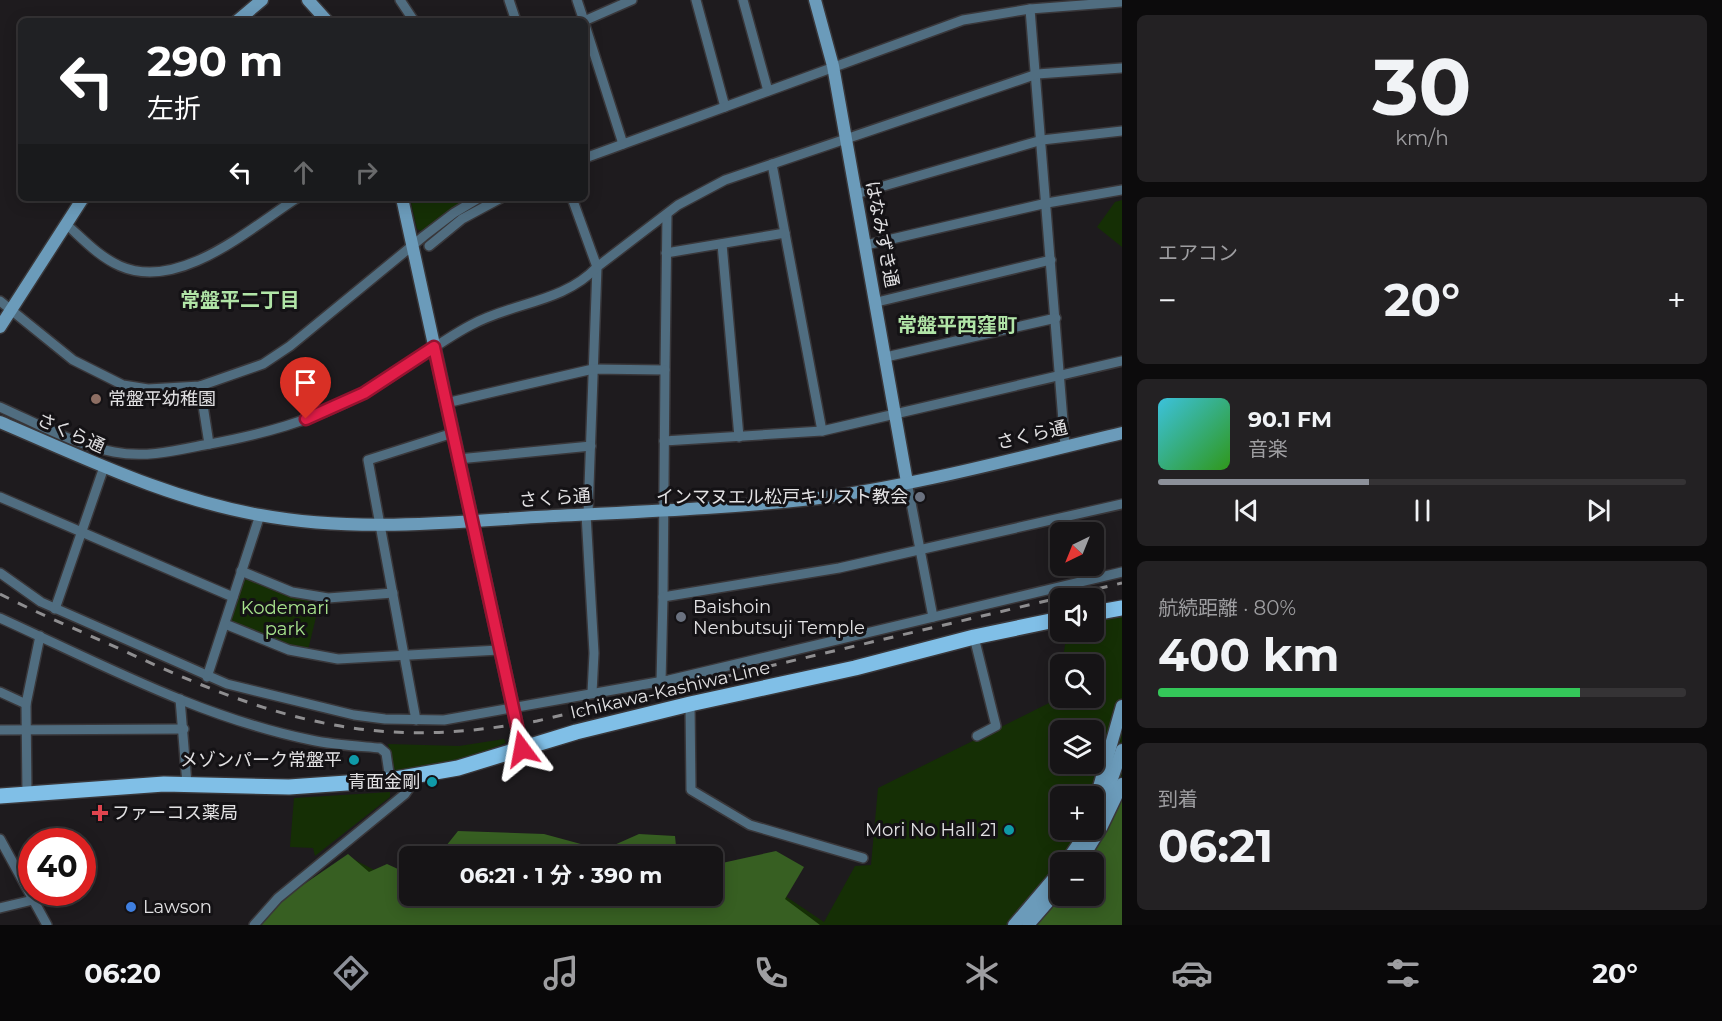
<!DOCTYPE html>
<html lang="ja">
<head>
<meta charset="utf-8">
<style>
	body { margin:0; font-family:Montserrat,"Noto Sans JP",sans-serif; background:#232123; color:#f1f3f6; height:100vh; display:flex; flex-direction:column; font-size:22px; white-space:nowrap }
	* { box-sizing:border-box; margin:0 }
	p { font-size:20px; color:#9e9ea1 }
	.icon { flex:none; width:33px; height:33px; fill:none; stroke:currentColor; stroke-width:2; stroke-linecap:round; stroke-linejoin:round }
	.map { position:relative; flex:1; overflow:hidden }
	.drawer { display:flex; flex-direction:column; gap:15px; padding:15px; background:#0c0b0c; width:600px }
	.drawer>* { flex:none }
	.top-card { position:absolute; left:18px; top:18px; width:570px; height:183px; border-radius:9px; box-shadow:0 3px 15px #0003,0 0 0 2px #353335; background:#202124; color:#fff; overflow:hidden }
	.needle { width:39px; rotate:223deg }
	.controls { position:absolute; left:1050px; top:522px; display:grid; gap:12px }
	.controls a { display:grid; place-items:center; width:54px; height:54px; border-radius:9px; background:#161416; box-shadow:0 3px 15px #0003,0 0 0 2px #353335; font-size:30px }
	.speed { position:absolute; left:18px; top:828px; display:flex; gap:12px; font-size:30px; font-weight:700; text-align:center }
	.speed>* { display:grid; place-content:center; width:78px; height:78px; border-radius:50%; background:#161416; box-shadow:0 3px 15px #0003,0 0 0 2px #353335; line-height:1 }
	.speed .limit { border:9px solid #d22; background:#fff; color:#111 }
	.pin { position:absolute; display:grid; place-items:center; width:51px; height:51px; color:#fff; margin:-62px -26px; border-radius:50% 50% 50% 0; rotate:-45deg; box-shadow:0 0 6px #0007 }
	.pin .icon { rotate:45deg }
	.me { position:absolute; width:66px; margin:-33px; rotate:347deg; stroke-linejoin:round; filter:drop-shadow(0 0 4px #0008) }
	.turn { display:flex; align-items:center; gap:21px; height:126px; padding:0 30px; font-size:27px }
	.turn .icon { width:78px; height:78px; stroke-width:2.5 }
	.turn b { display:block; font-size:42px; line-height:51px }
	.lanes { display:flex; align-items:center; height:57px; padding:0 30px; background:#0003; justify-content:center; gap:30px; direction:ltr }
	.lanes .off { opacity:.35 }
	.big { font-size:45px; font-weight:700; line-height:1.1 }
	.drawer .widget { flex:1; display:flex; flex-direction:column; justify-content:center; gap:9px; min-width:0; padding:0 21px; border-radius:9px; background:#232123 }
	.drawer .dial { align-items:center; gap:0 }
	.dial b { font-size:78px; line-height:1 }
	.song { display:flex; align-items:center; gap:18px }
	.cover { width:72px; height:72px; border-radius:9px; background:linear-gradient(135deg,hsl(190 70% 55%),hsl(110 70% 35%)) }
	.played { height:6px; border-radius:3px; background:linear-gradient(90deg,#8c9099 40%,#353335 40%) }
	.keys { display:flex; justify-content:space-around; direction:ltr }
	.heat { display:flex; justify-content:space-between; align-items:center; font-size:33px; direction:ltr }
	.charge { height:9px; border-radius:4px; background:linear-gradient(90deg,#34c759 80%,#353335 0) }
	.trip { position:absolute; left:399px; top:846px; width:324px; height:60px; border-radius:9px; background:#161416; box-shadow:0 3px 15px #0003,0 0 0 2px #353335; font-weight:700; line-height:60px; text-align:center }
	.dock { display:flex; height:96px; justify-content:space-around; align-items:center; background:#090809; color:#9e9ea1 }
	.dock .icon { width:42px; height:42px }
	.dock .active { color:#8c9099 }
	.dock b { font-size:27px; color:#f1f3f6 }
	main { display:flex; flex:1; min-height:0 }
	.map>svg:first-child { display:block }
</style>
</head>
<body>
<main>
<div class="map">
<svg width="1122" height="925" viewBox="0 0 1122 925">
	<rect width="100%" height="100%" fill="#1e1b1e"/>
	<g fill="#152f05" fill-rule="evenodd">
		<polygon points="410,198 468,198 421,231 417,229"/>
		<polygon points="1122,200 1122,247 1097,227 1115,202"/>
		<polygon points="249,579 288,595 320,601 308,650 277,641 233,623 231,619 243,581"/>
		<path d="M 1122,617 L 1122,925 L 264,925 L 351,858 L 392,879 L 410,896 L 712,896 L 736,863 L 824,922 L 855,866 L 871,865 L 878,788 L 1055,700 L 1060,672 L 1060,698 L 1094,698 L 1094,664 L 1062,664 L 1067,632 L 1094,632 L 1094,621 ZM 1060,730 L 1094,730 L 1094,764 L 1060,764 ZM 1060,796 L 1094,796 L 1094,830 L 1060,830 ZM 1060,862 L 1094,862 L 1094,896 L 1060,896 Z"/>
		<polygon points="504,739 506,743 457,762 395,771 388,744 459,746"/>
		<polygon points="390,792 390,797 315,856 313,848 290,847 294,798"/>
	</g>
	<g fill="#375f22">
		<polygon points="1122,801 1122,925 1035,925 1060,896 1094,896 1094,862 1074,862 1108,808"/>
		<polygon points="458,831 544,834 603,850 639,834 675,836 677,856 438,856"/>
		<polygon points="776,851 804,867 785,899 820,925 260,925 281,900 348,854 369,872 387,864 409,874 410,896 712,896 713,865"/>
	</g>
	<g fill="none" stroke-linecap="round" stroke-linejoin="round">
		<g stroke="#39373a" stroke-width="12">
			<g id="street">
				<polyline points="400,0 414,21"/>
				<polyline points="509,0 516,21"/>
				<polyline points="577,0 584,21"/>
				<polyline points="696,0 725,107"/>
				<polyline points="743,0 768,91"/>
				<polyline points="1030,9 1065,446"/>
				<polyline points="584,21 632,0"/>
				<polyline points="585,25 623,144"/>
				<polyline points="585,158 963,20 1030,9 1122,2"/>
				<polyline points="772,164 822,431"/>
				<polyline points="856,194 1042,140 1122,131"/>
				<polyline points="572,198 597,267 588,514"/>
				<path d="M 66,224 C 84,240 98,256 120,266 C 179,292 249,229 297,198"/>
				<polyline points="722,244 739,437"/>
				<polyline points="866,245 1047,203 1122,190"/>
				<polyline points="429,246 462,219 501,198"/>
				<polyline points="666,253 785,233"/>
				<polyline points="0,301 73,360 123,385 148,389 200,386 263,364 290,346 424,236 454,213 479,198"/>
				<polyline points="877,302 1051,260"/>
				<polyline points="886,357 1056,318"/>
				<polyline points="200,386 209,444"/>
				<polyline points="446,403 593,369 665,370 667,214"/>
				<path d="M 0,407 C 36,423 75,445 114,452 C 145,458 174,451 204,445 C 260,435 313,421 363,394 C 401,373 433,345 471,325 C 513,302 563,303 597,267 L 678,205 L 725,180 L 1037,74 L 1122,68"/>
				<polyline points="664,441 822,431 1122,361"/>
				<polyline points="458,459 591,446"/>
				<polyline points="907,482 933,617"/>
				<polyline points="0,497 233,597"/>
				<polyline points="586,514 594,653 592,693"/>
				<polyline points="241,571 292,592 328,598 393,593"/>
				<polyline points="0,573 41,602 227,684 354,715 385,719 444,720 669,680 1122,572"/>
				<polyline points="663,597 665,370"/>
				<polyline points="55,609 104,467"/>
				<path d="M 0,618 C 101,664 202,718 311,740 C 334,745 357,746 380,748 L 386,753 L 390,780"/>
				<polyline points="225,624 289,650 338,659 499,650"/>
				<polyline points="974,637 996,726 977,736"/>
				<polyline points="207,677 260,515"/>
				<polyline points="661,682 663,597 839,568 1122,504"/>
				<polyline points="0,692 26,704"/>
				<polyline points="180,699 187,784"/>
				<polyline points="690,704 691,790 750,825 863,858"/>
				<polyline points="416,720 368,460 453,433"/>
				<polyline points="0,730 184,729"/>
				<polyline points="27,794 26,704 40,636"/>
				<polyline points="0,839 47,925"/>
				<polyline points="0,908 33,900"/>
				<polyline points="254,925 278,898 405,794 418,775"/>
			</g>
		</g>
		<g stroke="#39373a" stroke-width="15">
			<g id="secondary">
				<polyline points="308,0 327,21"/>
				<polyline points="815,0 833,66 907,482"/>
				<polyline points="237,21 262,0"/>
				<polyline points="402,198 522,749"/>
				<polyline points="0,327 83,198"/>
				<path d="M 0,422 C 85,458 168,499 260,515 C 352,532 443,523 536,517 C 627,512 721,509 812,499 C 916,486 1020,457 1122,433"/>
				<polyline points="1094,805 1122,706"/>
				<polyline points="1094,820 1105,799 1122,750"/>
				<polyline points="1066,862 1088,830"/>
				<polyline points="1080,862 1102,826 1122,784"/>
				<polyline points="1014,925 1060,871"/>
				<polyline points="1028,925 1060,888"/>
			</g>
		</g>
		<g stroke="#39373a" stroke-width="18">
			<g id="primary">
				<polyline points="1094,613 1122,608"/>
				<polyline points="0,796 164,784 289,787 390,780 458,768 576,732 690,704 855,668 974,637 1060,619"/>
			</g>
		</g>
		<use href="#street" stroke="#506d80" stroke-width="9"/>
		<use href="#secondary" stroke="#6b9bba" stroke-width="12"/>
		<use href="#primary" stroke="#80bfe7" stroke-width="15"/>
		<path stroke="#8f8e90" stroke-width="3" stroke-dasharray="10 10" stroke-linecap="butt" d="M 0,594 C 39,614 80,631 120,649 C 204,688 286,723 379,731 C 432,736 485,730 537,721 L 1122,583"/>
	</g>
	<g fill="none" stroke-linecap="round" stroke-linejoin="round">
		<g stroke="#92132f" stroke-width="15">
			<polyline id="route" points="306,419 364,393 434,347 522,749"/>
		</g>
		<use href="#route" stroke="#e11d48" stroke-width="10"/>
	</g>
	<circle fill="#8d6e63" stroke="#141215" stroke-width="2" cx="96" cy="399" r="6"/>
	<g fill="#6b7280" stroke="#141215" stroke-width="2">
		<circle cx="920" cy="497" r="6"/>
		<circle cx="681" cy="617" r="6"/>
	</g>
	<g fill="#0f9aa8" stroke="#141215" stroke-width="2">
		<circle cx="354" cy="760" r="6"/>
		<circle cx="432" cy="782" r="6"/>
		<circle cx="1009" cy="830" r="6"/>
	</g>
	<path fill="#e0444e" stroke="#141215" stroke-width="2" d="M97 804h6v6h6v6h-6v6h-6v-6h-6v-6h6z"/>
	<circle fill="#3f7fe0" stroke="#141215" stroke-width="2" cx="131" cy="907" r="6"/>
	<g text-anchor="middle" stroke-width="6" stroke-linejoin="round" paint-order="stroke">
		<g font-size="18" fill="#e2e1e3" stroke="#141215">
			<text transform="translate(882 234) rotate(79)" y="6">はなみずき通</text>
			<text transform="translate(71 433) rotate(24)" y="6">さくら通</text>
			<text transform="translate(1032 435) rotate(-13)" y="6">さくら通</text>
			<text transform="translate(555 498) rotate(-4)" y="6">さくら通</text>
			<text transform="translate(670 690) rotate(-13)" y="6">Ichikawa-Kashiwa Line</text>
		</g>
		<g font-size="18" fill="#e2e1e3" stroke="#141215" text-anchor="start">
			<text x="108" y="405">常盤平幼稚園</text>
			<text x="908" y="503" text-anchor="end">インマヌエル松戸キリスト教会</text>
			<text x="693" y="613">Baishoin<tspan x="693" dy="21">Nenbutsuji Temple</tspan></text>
			<text x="342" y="766" text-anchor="end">メゾンパーク常盤平</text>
			<text x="420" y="788" text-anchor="end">青面金剛</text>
			<text x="112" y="819">ファーコス薬局</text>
			<text x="997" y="836" text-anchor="end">Mori No Hall 21</text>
			<text x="143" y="913">Lawson</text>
		</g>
		<g font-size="18" fill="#a7e38c" stroke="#141215">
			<text x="285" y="614">Kodemari<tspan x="285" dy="21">park</tspan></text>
		</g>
		<g font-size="20" font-weight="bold" fill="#b1e5a7" stroke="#141215">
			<text x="240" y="307">常盤平二丁目</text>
			<text x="957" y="332">常盤平西窪町</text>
		</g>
	</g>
</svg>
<div class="controls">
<a><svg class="needle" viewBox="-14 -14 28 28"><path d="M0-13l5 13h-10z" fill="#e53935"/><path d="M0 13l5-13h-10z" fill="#9e9ea1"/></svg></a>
<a><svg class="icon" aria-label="sound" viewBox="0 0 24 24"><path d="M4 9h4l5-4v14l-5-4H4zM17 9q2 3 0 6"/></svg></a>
<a><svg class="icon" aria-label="search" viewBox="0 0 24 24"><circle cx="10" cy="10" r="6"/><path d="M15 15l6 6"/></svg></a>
<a><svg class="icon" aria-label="layers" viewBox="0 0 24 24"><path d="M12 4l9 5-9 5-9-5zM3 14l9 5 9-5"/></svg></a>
<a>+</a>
<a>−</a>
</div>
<div class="speed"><div class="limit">40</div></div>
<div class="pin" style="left:306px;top:419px;background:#d93025"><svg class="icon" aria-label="arrive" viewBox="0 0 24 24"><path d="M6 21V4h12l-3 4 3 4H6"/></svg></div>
<svg class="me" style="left:522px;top:749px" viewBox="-20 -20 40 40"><path d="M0-17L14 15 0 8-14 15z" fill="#e11d48" stroke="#fff" stroke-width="4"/></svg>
<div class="trip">06:21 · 1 分 · 390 m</div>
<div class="top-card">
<div class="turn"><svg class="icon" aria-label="left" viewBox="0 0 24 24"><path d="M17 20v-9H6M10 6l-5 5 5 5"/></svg><div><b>290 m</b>左折</div></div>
<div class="lanes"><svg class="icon" aria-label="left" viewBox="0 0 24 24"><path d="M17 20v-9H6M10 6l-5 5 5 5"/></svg><svg class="icon off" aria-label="ahead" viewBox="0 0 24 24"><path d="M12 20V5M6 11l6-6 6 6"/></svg><svg class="icon off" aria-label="right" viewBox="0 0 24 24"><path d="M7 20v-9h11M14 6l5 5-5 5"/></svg></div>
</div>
</div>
<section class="drawer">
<div class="widget dial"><b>30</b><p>km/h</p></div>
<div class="widget"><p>エアコン</p>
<div class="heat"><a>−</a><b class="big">20°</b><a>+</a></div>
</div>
<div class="widget">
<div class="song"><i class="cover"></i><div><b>90.1 FM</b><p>音楽</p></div></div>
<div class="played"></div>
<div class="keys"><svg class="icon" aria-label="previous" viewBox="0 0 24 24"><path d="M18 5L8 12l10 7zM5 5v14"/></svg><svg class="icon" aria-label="pause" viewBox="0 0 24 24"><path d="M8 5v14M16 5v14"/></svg><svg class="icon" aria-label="next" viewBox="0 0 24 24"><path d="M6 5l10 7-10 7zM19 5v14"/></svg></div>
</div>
<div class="widget"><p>航続距離 · 80%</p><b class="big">400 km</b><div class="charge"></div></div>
<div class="widget"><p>到着</p><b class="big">06:21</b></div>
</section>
</main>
<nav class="dock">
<b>06:20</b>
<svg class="icon active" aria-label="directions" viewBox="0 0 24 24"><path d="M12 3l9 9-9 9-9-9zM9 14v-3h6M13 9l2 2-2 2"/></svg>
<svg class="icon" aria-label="music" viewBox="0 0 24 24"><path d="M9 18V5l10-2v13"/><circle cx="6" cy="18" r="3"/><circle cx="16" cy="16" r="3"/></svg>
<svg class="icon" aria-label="phone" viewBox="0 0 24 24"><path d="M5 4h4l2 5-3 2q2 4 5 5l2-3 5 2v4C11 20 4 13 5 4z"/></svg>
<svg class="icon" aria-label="climate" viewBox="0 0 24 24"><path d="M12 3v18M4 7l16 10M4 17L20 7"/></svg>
<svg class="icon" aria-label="car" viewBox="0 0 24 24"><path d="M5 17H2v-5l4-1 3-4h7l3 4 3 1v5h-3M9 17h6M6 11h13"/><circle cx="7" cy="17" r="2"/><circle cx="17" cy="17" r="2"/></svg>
<svg class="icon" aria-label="filters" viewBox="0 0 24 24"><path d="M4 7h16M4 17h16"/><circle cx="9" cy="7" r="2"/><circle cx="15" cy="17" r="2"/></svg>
<b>20°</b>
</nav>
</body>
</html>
